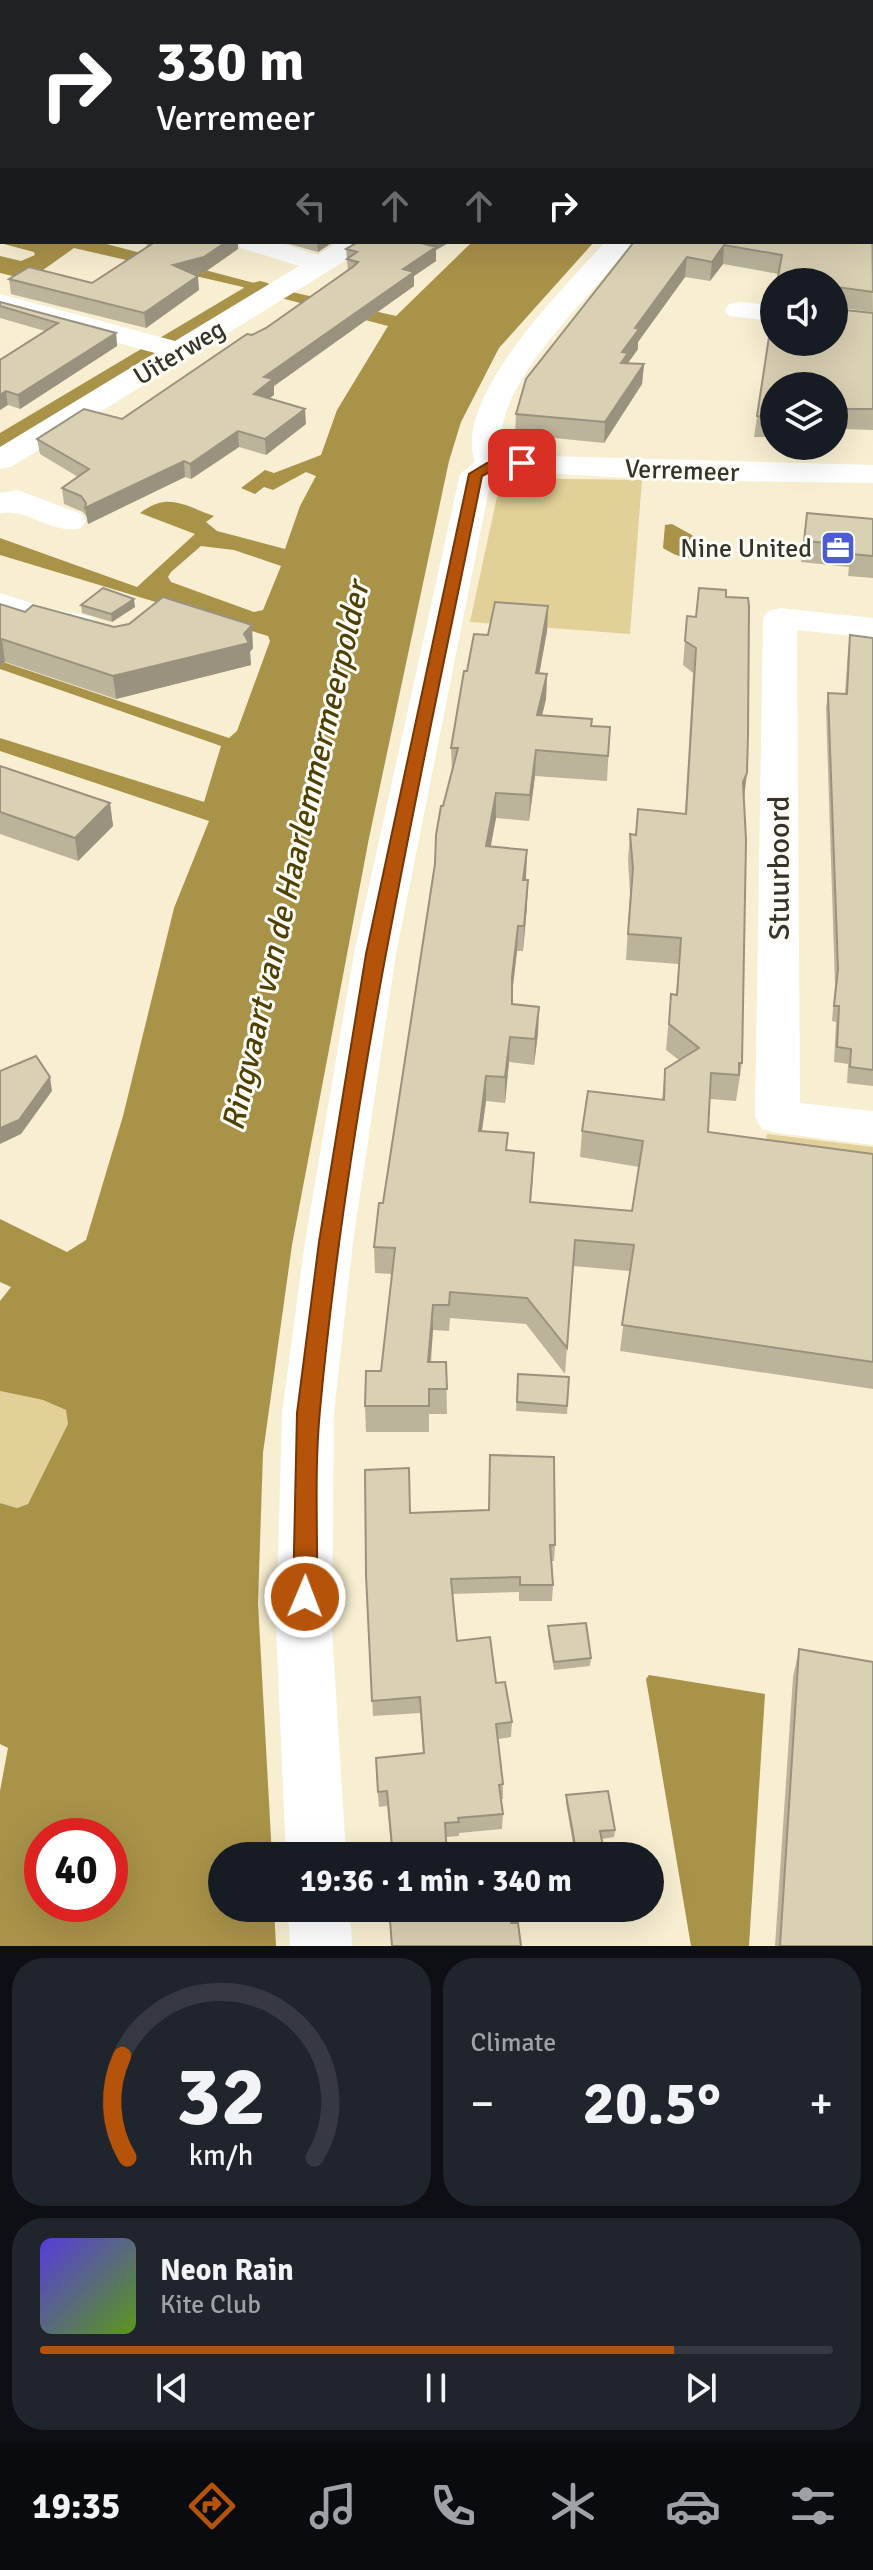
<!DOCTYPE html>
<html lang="en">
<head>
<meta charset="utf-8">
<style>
	body { margin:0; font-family:Signika,sans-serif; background:#20242c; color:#f1f3f6; height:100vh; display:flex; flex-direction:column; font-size:30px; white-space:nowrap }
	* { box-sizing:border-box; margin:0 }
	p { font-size:26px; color:#9ea1a6 }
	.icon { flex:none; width:44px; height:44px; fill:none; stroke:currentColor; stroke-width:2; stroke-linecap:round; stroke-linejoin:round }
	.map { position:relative; height:1946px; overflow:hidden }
	.side { display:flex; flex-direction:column; gap:12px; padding:12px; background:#0d0f14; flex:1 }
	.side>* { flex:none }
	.hud { position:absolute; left:0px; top:0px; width:874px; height:244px; box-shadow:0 8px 32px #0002; background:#202124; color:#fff; overflow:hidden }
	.controls { position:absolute; left:760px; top:268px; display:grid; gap:16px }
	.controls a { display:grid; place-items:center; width:88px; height:88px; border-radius:50%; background:#171b24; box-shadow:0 8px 32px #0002; font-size:40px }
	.speed { position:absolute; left:24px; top:1818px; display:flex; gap:16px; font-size:40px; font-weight:700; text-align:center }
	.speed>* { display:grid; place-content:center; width:104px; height:104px; border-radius:50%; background:#171b24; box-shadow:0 8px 32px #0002; line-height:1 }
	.speed .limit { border:12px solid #d22; background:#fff; color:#111 }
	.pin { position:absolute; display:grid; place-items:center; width:68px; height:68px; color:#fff; margin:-34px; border-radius:16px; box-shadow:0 4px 12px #0006 }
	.me { position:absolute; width:88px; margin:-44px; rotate:1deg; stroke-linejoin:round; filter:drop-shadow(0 0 6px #0008) }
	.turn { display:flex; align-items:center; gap:28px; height:168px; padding:0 24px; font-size:36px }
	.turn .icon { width:104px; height:104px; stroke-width:2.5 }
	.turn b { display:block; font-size:56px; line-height:68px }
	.lanes { display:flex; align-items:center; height:76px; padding:0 24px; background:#0003; justify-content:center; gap:40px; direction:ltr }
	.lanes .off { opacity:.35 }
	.big { font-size:60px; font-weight:800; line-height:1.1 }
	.side .widget { flex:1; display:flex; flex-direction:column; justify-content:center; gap:12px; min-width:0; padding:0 28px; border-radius:32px; background:#20242c }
	.side .dial { align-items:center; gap:0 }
	.dial svg { height:208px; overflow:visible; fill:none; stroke:#363941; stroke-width:7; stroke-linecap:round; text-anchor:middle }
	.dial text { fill:#f1f3f6; stroke:none }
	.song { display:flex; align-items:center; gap:24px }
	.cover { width:96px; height:96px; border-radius:12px; background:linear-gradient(135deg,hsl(250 70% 55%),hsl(90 70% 35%)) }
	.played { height:8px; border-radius:4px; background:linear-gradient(90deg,#b45309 80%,#363941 80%) }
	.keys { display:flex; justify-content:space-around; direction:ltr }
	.heat { display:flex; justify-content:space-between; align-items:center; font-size:44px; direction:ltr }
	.side .tiles { flex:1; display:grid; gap:12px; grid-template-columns:1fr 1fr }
	.widget:last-child { grid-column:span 2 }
	.trip { position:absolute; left:208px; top:1842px; width:456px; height:80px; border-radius:40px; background:#171b24; box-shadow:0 8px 32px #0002; font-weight:800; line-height:80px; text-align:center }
	.tab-bar { display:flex; height:128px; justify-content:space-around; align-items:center; background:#090b0e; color:#9ea1a6 }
	.tab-bar .icon { width:56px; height:56px }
	.tab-bar .selected { color:#b45309 }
	.tab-bar b { font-size:36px; color:#f1f3f6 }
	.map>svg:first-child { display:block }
</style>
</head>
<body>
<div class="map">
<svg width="873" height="1946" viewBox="0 0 873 1946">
	<rect width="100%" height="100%" fill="#f8efd2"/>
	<g fill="#e1d097">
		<polygon points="501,478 642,480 630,634 470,622"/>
		<polygon points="767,1134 873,1147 873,1181 762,1167"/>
		<polygon points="0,1391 43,1400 67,1410 68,1425 28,1504 17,1508 0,1503"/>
	</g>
	<g fill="#a99349" fill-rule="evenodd">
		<polygon points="0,222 2,242 99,242 273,288 262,295 247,292 243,287 74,248 29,280 0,273 0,256 21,261 35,255 34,252 0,243"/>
		<path d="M 472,242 L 594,242 L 499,348 L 461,422 L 449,461 L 369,838 L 292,1245 L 263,1453 L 258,1603 L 272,1856 L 222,1856 L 222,1908 L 274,1908 L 276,1946 L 0,1946 L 0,1791 L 8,1748 L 0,1744 L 0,1503 L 17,1508 L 28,1504 L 68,1424 L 66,1410 L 43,1400 L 0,1391 L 0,1301 L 11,1287 L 0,1282 L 0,1219 L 67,1252 L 86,1240 L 123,1116 L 174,908 L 209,821 L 0,751 L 0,738 L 204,802 L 221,746 L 0,669 L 0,661 L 229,738 L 237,731 L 270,641 L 268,636 L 0,555 L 0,538 L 137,587 L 195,534 L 140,513 C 168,492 183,505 214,516 L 206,522 L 217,531 L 285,549 L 300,506 L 316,476 L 306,472 L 273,490 L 264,487 L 255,494 L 241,488 L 265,470 L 274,473 L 321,455 L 337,410 L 388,326 L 281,298 L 292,292 L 396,316 ZM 201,546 L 234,550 L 281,566 L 263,610 L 254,612 L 171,582 L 168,577 L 171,572 ZM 42,1836 L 110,1836 L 110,1904 L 42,1904 Z"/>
		<path d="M 672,524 L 692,535 L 706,549 L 703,555 C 687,561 676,556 663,548 L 665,525 Z"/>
		<polygon points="649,1675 765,1694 749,1946 691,1946 646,1679"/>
	</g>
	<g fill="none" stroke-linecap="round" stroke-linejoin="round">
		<polygon fill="#a99349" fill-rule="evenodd" points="260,281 268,283 272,288 268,293 9,450 0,452 0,433 252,283"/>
		<g fill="#fff" fill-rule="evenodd">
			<polygon points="674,0 696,0 672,2"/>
			<polygon points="805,0 827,0 803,2"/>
			<rect x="872" y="90" width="1" height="14"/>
			<polygon points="237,242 277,242 318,255 338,242 370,242 366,248 11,467 0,469 0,447 155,353 0,311 0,294 175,341 299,266 241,248"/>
			<path d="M 605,242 L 632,242 C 598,292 483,390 504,455 L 873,465 L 873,483 L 666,480 L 522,472 L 499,475 L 491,479 L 396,954 L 353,1242 L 334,1413 L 332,1628 L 346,1856 L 286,1856 L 276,1628 L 282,1413 L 305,1242 L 354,954 L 460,474 L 475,462 C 452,397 564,288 605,242 Z"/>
			<polygon points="739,302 774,305 774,321 729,316 725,310 729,304"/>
			<path d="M 18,490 L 81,514 L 86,521 L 81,528 C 52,535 29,508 0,513 L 0,493 Z"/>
			<path d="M 0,593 L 47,608 L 92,617 L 97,624 L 92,631 C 63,639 28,624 0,614 Z"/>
			<polygon points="780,608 873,618 873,638 797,630 800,1103 873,1111 873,1145 778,1133 762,1129 755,1117 763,618 768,611"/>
			<polygon points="288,1908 350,1908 352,1946 290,1946"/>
		</g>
	</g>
	<g fill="#bbb49b">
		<polygon points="2,89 2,124 0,124 0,90"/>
		<rect x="0" y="183" width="2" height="40"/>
		<polygon points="872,207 873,312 834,307 836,309 873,313 873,430 843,429 841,438 834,438 834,386 774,386 774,437 754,437 774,304 774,342 834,342 834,282 777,282 779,274 723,264 710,281 685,277 638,342 638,349 628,363 644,364 642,384 604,443 515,434 516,414 526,379 634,242 872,242"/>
		<polygon points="146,242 238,242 238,249 205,272 195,275 199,290 146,328 11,294 9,279 92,283 147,247"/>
		<polygon points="282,242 333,242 318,252"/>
		<polygon points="358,242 450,242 436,250 436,261 414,276 414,286 274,386 274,395 269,398 306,424 266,455 239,447 191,479 185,477 88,524 87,517 83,512 64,504 62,488 78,477 40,454 37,439 122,419 252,335 266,328 348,271 346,249"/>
		<polygon points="0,302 116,333 117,346 20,409 8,405 0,360 45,331 0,318"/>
		<polygon points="807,513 873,519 873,578 848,576 849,567 801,562"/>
		<polygon points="726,597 744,798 742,1063 736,1101 710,1099 708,1132 873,1154 873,1389 620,1351 630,1271 573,1266 565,1374 526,1324 450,1318 449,1331 433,1330 431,1362 446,1362 447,1414 429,1414 429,1432 366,1432 365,1406 381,1371 392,1274 375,1273 374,1247 383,1203 443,806 452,773 451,748 467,671 488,635 548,606 547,631 539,673 547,674 546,699 542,716 591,726 610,727 607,781 535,776 529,821 496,818 490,847 527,850 526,880 527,906 523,951 517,951 512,993 512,1004 539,1007 538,1033 534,1065 509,1062 505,1103 486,1101 482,1131 508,1151 533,1179 531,1202 632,1211 639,1167 580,1157 582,1131 662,1100 665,1069 679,1060 666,1050 671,994 676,995 679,964 626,960 630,894 628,860 630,834 635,835 685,814 693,673 683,665 687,616 696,617"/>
		<polygon points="0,604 25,612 114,627 253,648 250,652 251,665 116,699 5,662 0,666"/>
		<polygon points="81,605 135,607 112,622 82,613"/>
		<polygon points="850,635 873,638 873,1086 847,1083 848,1064 834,1062 836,1022 832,1021 835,985 826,708 828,693 845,694 848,650"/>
		<polygon points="0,766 110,803 113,826 78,861 0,834"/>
		<polygon points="518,1374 569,1377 567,1414 516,1411"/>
		<polygon points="410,1513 555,1545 554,1561 552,1561 553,1585 552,1601 519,1601 519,1592 452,1594 457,1641 496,1683 512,1722 511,1737 498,1739 503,1784 503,1799 501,1799 503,1814 502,1829 459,1833 459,1836 446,1837 447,1856 392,1856 387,1806 379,1807 376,1773 423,1753 420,1713 373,1716 366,1575"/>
		<polygon points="548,1626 591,1658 590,1666 554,1670 548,1634"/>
		<polygon points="799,1649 873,1946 775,1946 793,1677"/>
		<polygon points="566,1795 615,1830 614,1837 602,1839 605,1856 575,1856 566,1803"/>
	</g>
	<g fill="#99927e">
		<polygon points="645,0 659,0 657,2 643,2"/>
		<rect x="0" y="73" width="2" height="14"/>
		<polygon points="226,242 238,242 238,249 205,272 175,280 173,265"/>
		<polygon points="317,242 333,242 318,252"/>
		<polygon points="423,242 450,242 436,250 436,261 414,276 414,286 274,386 274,395 255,409 254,394 264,377 403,269"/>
		<polygon points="724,245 723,264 710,281 712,262"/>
		<polygon points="687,257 685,277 638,342 638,349 628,363 627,373 620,384 622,352 635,328"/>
		<polygon points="198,276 199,290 146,328 144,313"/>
		<polygon points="837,287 834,307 834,290"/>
		<polygon points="116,333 117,346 20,409 18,395"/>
		<polygon points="644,364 642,384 604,443 605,422"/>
		<polygon points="6,391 8,405 0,410 0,395"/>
		<polygon points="305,409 306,424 266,455 265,439"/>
		<polygon points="238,431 239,447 191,479 190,464"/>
		<polygon points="184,461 185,477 88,524 85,508"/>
		<polygon points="134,599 135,607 112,622 111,614"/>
		<polygon points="548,606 547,631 535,698 536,673"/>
		<polygon points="252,625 253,648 250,652 251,665 116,699 113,676 244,634"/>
		<polygon points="2,639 5,662 0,666 0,640"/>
		<polygon points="547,674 546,699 536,740 537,715"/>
		<polygon points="536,750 535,776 529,821 530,795"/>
		<polygon points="747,773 744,798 743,782"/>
		<polygon points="496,793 496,818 486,872 486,846"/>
		<polygon points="110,803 113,826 78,861 75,838"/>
		<polygon points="527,850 526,875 522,905 523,880"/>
		<polygon points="528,880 527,906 523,951 524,926"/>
		<polygon points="518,926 517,951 511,1003 512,977"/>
		<polygon points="539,1007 538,1033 534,1065 535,1039"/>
		<polygon points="510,1037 509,1062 505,1103 505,1077"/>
		<polygon points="486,1076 486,1101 478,1157 479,1131"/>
		<polygon points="50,1077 52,1091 21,1134 0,1144 0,1128"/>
		<polygon points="433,1305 433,1330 428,1388 428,1362"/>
	</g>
	<g fill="#dad1b4" stroke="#99927e" stroke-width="2">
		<polygon points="0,0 113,0 117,1 120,0 208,0 217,2 2,2 2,73 0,73"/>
		<polygon points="493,0 645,0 643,2 489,2"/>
		<polygon points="828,0 873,0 873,38 872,2 826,2"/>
		<polygon points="2,89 2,111 0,111 0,90"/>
		<polygon points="0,183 2,183 2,210 0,209"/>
		<polygon points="872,207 873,292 837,287 834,290 834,282 777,282 782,255 724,245 712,262 687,257 635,328 639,329 622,352 628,353 621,363 644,364 605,422 516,414 526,379 634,242 872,242"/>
		<polygon points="155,242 226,242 204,257 173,265 198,276 144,313 9,279 29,267 92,283"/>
		<polygon points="358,242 423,242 421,243 436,247 403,269 414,272 264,377 273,379 254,394 305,409 265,439 238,431 190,464 184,461 85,508 86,503 81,496 62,488 89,469 37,439 84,409 122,419 247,334 252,335 266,328 354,266 358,262 347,259 357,252 346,249"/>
		<polygon points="0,302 116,333 18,395 6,391 0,395 0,360 58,323 0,306"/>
		<polygon points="774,304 774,342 834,342 834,307 836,309 873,313 873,409 842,409 844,417 834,417 834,386 774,386 774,417 757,416"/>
		<polygon points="807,513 873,519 873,556 851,554 853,545 804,541"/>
		<polygon points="103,588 134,599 111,614 81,605"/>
		<polygon points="699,588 726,590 726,597 748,598 749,606 748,734 747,773 743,782 746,840 742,1063 739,1063 739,1075 711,1073 708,1132 873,1154 873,1362 622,1325 634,1245 575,1240 567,1348 527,1298 450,1292 449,1305 433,1305 428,1362 446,1362 447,1389 429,1389 429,1406 365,1406 366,1371 381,1371 395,1248 374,1247 379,1203 383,1203 435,864 436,835 441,806 443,806 458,748 451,748 464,671 467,671 474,634 488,635 495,602 548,606 536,673 547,674 537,715 592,719 591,726 610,727 608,756 536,750 530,795 496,793 486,846 527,850 523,880 528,880 524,926 518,926 512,977 512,1004 539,1007 535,1039 510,1037 505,1077 486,1076 479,1131 508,1133 506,1150 534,1153 530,1202 632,1211 643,1141 582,1131 588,1091 664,1100 665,1069 699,1048 669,1024 671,994 677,995 681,938 628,934 633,868 630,834 636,835 638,809 686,814 696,648 685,641 687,616 696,617"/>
		<polygon points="163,597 252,625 244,634 249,643 113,676 2,639 0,640 0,604 25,612 33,605 114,627 129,624"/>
		<polygon points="850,635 873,638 873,1070 850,1067 851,1049 837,1047 839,1006 834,1006 838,969 828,693 847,694"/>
		<polygon points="0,766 110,803 75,838 0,812"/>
		<polygon points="36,1056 50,1077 19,1120 0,1128 0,1071"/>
		<polygon points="518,1374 569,1377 567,1406 517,1402"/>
		<polygon points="490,1455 554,1457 555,1545 550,1545 553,1585 520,1585 520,1577 451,1579 457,1641 490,1637 496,1683 505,1682 512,1722 496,1724 503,1784 499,1785 503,1814 458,1818 459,1822 445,1823 447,1856 393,1856 387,1791 378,1792 376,1758 424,1753 420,1697 372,1701 366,1575 365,1470 409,1468 410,1513 489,1510"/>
		<polygon points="586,1623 591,1658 554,1662 548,1626"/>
		<polygon points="799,1649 873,1662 873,1946 780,1946"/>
		<polygon points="608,1791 615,1830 600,1831 605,1856 577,1856 566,1795"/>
		<polygon points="389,1908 510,1908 511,1923 518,1923 521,1946 392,1946"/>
	</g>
	<path fill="#b45309" stroke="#753606" stroke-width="2" d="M 522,459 L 528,463 L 526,466 L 495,469 L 482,476 C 419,786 349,1095 320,1410 C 314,1472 318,1535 317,1597 L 313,1605 L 305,1608 L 296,1605 L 293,1597 L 297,1413 L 319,1242 L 366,954 L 469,474 L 487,463 Z"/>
	<defs>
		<g id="office-square" transform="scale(1.8)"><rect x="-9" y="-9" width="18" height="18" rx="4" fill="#4e5cd2" stroke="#fefdf7"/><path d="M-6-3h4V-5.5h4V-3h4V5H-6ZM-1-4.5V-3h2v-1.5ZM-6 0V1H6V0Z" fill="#fff"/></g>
	</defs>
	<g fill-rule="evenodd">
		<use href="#office-square" x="838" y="548"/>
	</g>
	<g text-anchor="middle" stroke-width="6" stroke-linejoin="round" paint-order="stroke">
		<g font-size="26" fill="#363327" stroke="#fefdf7">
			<text transform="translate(179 352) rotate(-31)" y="9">Uiterweg</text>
			<text transform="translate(682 470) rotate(2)" y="9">Verremeer</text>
		</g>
		<g font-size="26" fill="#363327" stroke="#fefdf7" text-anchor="end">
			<text x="812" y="557">Nine United</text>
		</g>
		<g font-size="30" fill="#363327" stroke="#fefdf7">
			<text transform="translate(779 868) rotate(-90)" y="10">Stuurboord</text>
		</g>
		<g font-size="32" font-style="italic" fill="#4f3f00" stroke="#fefdf7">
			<text transform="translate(295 856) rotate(-77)" y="11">Ringvaart van de Haarlemmermeerpolder</text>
		</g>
	</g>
</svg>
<div class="controls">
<a><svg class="icon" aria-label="sound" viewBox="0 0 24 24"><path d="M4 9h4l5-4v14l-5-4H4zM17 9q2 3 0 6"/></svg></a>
<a><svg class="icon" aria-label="layers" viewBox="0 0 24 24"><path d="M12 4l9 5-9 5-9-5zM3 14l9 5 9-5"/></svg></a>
</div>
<div class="speed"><div class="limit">40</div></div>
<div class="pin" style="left:522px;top:463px;background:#d93025"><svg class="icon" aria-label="arrive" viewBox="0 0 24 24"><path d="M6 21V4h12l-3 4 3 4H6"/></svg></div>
<svg class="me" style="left:305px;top:1597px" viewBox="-20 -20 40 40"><circle r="17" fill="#b45309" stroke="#fff" stroke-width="3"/><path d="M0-11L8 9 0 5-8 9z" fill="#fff"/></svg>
<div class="trip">19:36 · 1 min · 340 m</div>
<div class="hud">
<div class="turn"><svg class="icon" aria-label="right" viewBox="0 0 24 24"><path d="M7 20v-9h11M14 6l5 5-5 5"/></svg><div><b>330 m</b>Verremeer</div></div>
<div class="lanes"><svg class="icon off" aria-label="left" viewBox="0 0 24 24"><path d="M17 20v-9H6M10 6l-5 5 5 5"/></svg><svg class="icon off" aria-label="ahead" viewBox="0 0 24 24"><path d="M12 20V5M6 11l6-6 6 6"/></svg><svg class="icon off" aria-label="ahead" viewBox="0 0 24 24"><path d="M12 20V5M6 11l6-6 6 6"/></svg><svg class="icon" aria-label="right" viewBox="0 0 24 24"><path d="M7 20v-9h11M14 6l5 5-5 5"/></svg></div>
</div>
</div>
<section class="side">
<div class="tiles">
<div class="widget dial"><svg viewBox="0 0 100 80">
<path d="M14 69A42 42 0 1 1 86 69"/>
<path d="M14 69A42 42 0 0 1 12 30" stroke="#b45309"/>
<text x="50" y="56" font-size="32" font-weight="700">32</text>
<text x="50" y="72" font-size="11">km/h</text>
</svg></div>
<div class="widget"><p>Climate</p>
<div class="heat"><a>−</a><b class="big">20.5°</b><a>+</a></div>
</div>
<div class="widget">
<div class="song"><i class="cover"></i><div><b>Neon Rain</b><p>Kite Club</p></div></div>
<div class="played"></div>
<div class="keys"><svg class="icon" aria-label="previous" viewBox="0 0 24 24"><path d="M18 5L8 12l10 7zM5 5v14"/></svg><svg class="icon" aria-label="pause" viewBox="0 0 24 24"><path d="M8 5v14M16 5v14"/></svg><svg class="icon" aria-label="next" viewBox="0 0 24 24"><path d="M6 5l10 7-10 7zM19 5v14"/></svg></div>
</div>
</div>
</section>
<nav class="tab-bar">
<b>19:35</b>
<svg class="icon selected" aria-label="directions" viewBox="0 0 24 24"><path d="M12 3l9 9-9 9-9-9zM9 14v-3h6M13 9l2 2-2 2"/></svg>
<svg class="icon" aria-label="music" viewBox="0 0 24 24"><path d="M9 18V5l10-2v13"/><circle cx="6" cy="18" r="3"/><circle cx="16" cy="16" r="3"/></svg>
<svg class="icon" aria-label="phone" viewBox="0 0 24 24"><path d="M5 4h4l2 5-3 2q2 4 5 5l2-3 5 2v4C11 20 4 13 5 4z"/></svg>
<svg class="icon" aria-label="climate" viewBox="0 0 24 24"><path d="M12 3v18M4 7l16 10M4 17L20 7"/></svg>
<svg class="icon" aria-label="car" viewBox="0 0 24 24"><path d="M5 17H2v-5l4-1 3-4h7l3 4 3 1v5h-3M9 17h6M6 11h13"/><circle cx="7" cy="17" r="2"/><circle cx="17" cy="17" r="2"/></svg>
<svg class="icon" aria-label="filters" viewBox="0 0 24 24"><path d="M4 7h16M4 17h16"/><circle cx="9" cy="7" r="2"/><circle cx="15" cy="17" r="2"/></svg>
</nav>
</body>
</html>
